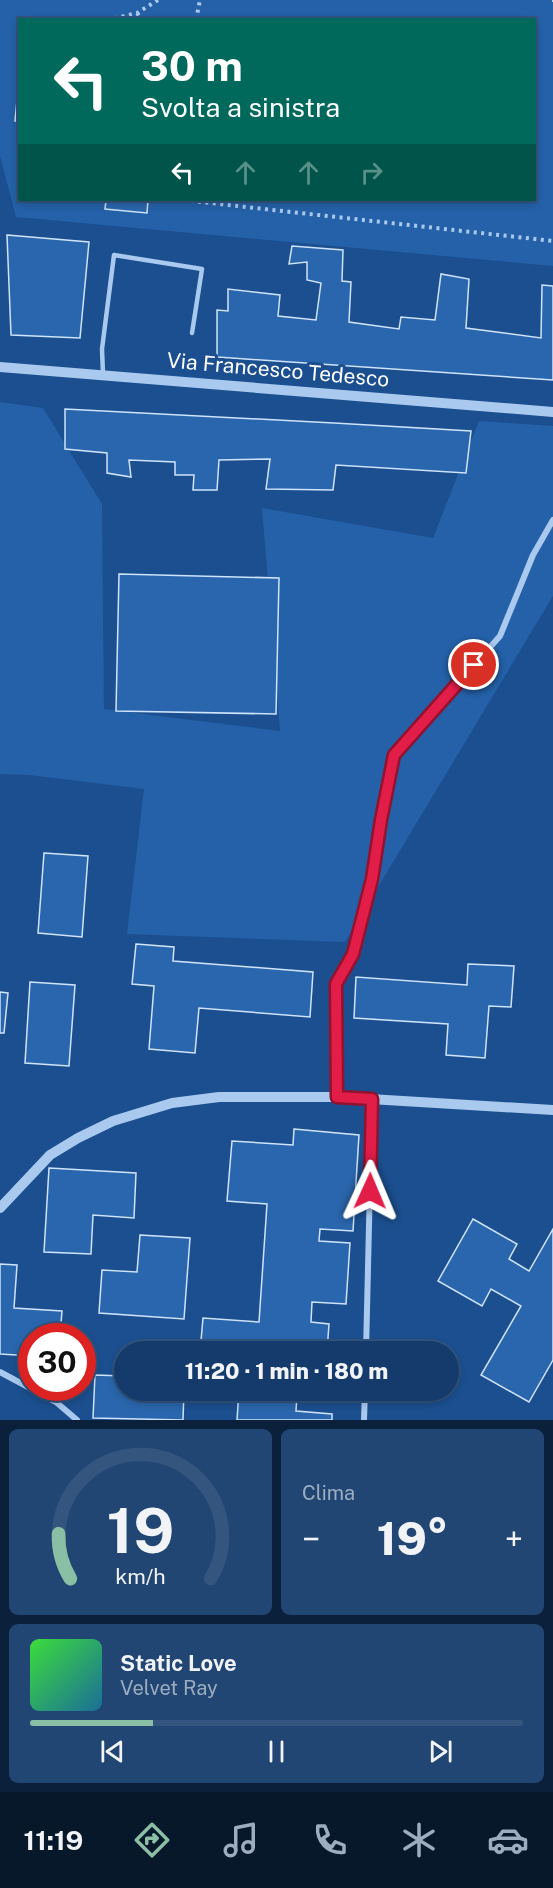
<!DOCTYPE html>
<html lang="it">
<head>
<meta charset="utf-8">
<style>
	body { margin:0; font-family:"Public Sans",sans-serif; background:#214673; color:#f1f3f6; height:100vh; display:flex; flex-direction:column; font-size:22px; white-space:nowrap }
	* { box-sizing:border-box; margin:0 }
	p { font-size:20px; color:#9dadc1 }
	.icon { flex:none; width:33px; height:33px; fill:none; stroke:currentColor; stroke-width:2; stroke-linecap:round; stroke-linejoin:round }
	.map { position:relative; height:1420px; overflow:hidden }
	.details { display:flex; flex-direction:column; gap:9px; padding:9px; background:#0b203b; flex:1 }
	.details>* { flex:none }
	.guide { position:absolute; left:18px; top:18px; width:518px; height:183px; border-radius:0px; box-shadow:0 3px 9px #0003,0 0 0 2px #33557e; background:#00695c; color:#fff; overflow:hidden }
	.speed { position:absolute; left:18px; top:1323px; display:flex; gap:12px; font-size:30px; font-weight:700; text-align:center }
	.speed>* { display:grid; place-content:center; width:78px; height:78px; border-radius:50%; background:#143b6b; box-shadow:0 3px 9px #0003,0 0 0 2px #33557e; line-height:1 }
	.speed .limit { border:9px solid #d22; background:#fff; color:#111 }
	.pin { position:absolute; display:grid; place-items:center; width:51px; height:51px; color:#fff; margin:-26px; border:3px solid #fff; border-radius:50%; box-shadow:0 2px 6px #0007 }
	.me { position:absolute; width:66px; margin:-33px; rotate:1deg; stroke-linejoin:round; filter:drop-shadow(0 0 4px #0008) }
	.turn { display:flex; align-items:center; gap:21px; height:126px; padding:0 24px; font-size:27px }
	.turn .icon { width:78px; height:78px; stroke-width:2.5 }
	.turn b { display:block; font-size:42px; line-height:51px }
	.lanes { display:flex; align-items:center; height:57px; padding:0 24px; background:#0003; justify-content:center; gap:30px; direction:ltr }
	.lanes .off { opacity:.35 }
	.big { font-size:45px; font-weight:800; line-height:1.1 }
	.details .widget { flex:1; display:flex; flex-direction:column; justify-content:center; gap:9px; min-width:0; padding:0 21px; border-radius:9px; background:#214673 }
	.details .dial { align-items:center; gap:0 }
	.dial svg { height:156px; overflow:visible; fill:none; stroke:#33557e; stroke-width:7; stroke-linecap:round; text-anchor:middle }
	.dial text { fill:#f1f3f6; stroke:none }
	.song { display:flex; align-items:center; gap:18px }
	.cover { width:72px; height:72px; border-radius:9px; background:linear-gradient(135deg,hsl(120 70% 55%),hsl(200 70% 35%)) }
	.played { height:6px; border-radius:3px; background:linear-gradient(90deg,#8abfa5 25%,#33557e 25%) }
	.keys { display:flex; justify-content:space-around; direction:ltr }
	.heat { display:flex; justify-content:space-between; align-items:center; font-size:33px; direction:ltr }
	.details .tiles { flex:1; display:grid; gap:9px; grid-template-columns:1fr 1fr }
	.widget:last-child { grid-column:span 2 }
	.trip { position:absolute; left:114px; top:1341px; width:345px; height:60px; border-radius:30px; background:#143b6b; box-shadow:0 3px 9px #0003,0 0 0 2px #33557e; font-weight:800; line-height:60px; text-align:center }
	.tabs { display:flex; height:96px; justify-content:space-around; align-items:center; background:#08182b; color:#9dadc1 }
	.tabs .icon { width:42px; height:42px }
	.tabs .selected { color:#8abfa5 }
	.tabs b { font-size:27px; color:#f1f3f6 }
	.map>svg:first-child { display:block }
</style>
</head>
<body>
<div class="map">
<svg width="553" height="1420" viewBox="0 0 553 1420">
	<rect width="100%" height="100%" fill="#1b4f8f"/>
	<g fill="#2461a8" fill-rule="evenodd">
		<path d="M 0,0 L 553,0 L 553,266 L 16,217 L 0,156 ZM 20,20 L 534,20 L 534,200 L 20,200 Z"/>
		<polygon points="0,402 43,408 102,504 104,709 280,731 262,508 433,538 479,421 553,426 553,596 345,942 127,934 144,789 29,775 0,774"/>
	</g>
	<g fill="#2a66ad" stroke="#cfe3fa" stroke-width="1.5">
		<polygon points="19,80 20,80 20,122 15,121"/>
		<polygon points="106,200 148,200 147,213 105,209"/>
		<polygon points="7,235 89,242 80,338 11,335"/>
		<polygon points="292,246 343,250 342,281 351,282 349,322 399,329 401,317 435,320 441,274 469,279 466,328 541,338 542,285 553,286 553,380 217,357 217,310 228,311 228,289 280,295 278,316 316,320 321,283 307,280 307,262 289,264"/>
		<polygon points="65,409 334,423 471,431 466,473 336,465 333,490 266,489 270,459 219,460 217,490 193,490 194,475 175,475 175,462 129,460 131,477 107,473 107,453 65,449"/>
		<polygon points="119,574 279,578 276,714 116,711"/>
		<polygon points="44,853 88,856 82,937 38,933"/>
		<polygon points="136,944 174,947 173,961 313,972 310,1017 199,1008 195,1053 149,1049 154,986 132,984"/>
		<polygon points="468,964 514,966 511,1007 489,1006 485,1058 446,1055 448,1024 354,1018 356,977 467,985"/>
		<polygon points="30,982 75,985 69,1066 25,1063"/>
		<polygon points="0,992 8,993 4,1033 0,1033"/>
		<polygon points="294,1129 359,1135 353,1231 320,1229 319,1241 350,1243 346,1304 312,1302 311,1322 329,1324 327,1352 200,1352 203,1318 259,1322 267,1204 227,1201 232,1141 293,1145"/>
		<polygon points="49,1168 136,1173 134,1218 93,1215 91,1254 44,1252"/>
		<polygon points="473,1219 517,1244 509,1259 529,1271 553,1229 553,1360 529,1402 481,1375 521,1306 491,1289 482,1306 438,1281"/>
		<polygon points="140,1235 190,1238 184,1319 99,1313 102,1270 137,1272"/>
		<polygon points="0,1264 17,1265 14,1308 62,1311 60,1336 32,1336 32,1356 0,1354"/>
		<polygon points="95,1375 124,1376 124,1390 184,1390 183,1420 93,1418"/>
		<polygon points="239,1390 324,1390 324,1397 297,1395 296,1411 332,1414 332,1420 237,1420"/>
	</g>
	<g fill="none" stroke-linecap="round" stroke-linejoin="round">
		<g stroke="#a9c9ee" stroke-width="4" stroke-dasharray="3 4.5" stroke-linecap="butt">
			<polyline points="552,0 553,0"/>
			<polyline points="137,13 142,20"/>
			<polyline points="107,20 137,13 158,0"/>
			<polyline points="196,20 200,0"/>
			<polyline points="183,200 553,241"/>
		</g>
		<polyline stroke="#a9c9ee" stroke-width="4.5" points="103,374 102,349 114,255 202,269 192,333"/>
		<g stroke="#a9c9ee" stroke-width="6">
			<polyline points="337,1097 336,984 353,954 373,879 381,820 394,755 500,636 533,555 553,520"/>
			<polyline points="366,1352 372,1099"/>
			<polyline points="0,1372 56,1402 77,1420"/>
			<polyline points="364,1420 365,1390"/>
		</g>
		<g stroke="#a9c9ee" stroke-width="10">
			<polyline points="0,367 553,412"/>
			<polyline points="0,1208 50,1155 78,1138 113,1121 172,1103 219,1097 337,1097 553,1110"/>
		</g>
	</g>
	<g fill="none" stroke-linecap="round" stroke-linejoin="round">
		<g stroke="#92132f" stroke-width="15">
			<polyline id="route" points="370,1191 372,1099 337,1097 336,984 353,954 372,879 381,820 394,755 474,665"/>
		</g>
		<use href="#route" stroke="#e11d48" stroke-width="10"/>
	</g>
	<g text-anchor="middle" stroke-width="6" stroke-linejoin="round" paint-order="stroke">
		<g font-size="21" fill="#fff" stroke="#1b4f8f">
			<text transform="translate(278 370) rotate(5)" y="7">Via Francesco Tedesco</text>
		</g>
	</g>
</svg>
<div class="speed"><div class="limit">30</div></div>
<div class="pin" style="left:474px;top:665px;background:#d93025"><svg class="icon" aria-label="arrive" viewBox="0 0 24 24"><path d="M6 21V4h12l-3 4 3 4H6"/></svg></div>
<svg class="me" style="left:370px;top:1191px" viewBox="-20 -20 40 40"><path d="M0-17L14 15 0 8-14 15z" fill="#e11d48" stroke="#fff" stroke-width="4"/></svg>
<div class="trip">11:20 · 1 min · 180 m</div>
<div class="guide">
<div class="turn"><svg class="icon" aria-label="left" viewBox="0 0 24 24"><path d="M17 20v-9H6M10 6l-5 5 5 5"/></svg><div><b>30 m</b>Svolta a sinistra</div></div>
<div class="lanes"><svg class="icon" aria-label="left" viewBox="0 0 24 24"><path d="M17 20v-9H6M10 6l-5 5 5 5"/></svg><svg class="icon off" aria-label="ahead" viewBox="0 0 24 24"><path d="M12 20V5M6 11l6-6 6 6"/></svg><svg class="icon off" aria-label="ahead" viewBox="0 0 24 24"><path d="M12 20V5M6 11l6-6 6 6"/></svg><svg class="icon off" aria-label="right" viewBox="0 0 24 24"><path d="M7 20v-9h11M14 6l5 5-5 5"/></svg></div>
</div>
</div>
<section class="details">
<div class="tiles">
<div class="widget dial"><svg viewBox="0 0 100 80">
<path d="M14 69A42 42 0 1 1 86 69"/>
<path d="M14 69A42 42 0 0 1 8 46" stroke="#8abfa5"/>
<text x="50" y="56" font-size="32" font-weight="700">19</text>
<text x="50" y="72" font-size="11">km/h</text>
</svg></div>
<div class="widget"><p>Clima</p>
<div class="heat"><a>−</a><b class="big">19°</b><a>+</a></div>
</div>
<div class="widget">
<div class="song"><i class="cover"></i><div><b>Static Love</b><p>Velvet Ray</p></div></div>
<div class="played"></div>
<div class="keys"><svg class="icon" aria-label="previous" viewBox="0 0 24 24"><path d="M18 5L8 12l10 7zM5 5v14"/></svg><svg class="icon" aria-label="pause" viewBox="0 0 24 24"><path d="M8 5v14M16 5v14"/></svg><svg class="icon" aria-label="next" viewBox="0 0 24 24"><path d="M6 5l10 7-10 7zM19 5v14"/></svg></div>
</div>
</div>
</section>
<nav class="tabs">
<b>11:19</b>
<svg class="icon selected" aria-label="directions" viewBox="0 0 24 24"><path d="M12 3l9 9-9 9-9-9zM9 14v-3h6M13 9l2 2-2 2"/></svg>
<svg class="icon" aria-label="music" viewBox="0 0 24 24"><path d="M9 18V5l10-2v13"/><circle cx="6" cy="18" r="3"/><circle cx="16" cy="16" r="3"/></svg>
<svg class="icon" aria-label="phone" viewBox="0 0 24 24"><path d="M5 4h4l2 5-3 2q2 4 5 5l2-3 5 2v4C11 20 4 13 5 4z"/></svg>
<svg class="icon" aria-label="climate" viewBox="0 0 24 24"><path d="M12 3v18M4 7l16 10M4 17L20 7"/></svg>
<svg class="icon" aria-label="car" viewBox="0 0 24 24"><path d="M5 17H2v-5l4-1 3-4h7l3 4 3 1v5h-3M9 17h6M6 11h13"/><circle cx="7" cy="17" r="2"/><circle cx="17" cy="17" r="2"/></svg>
</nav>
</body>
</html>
